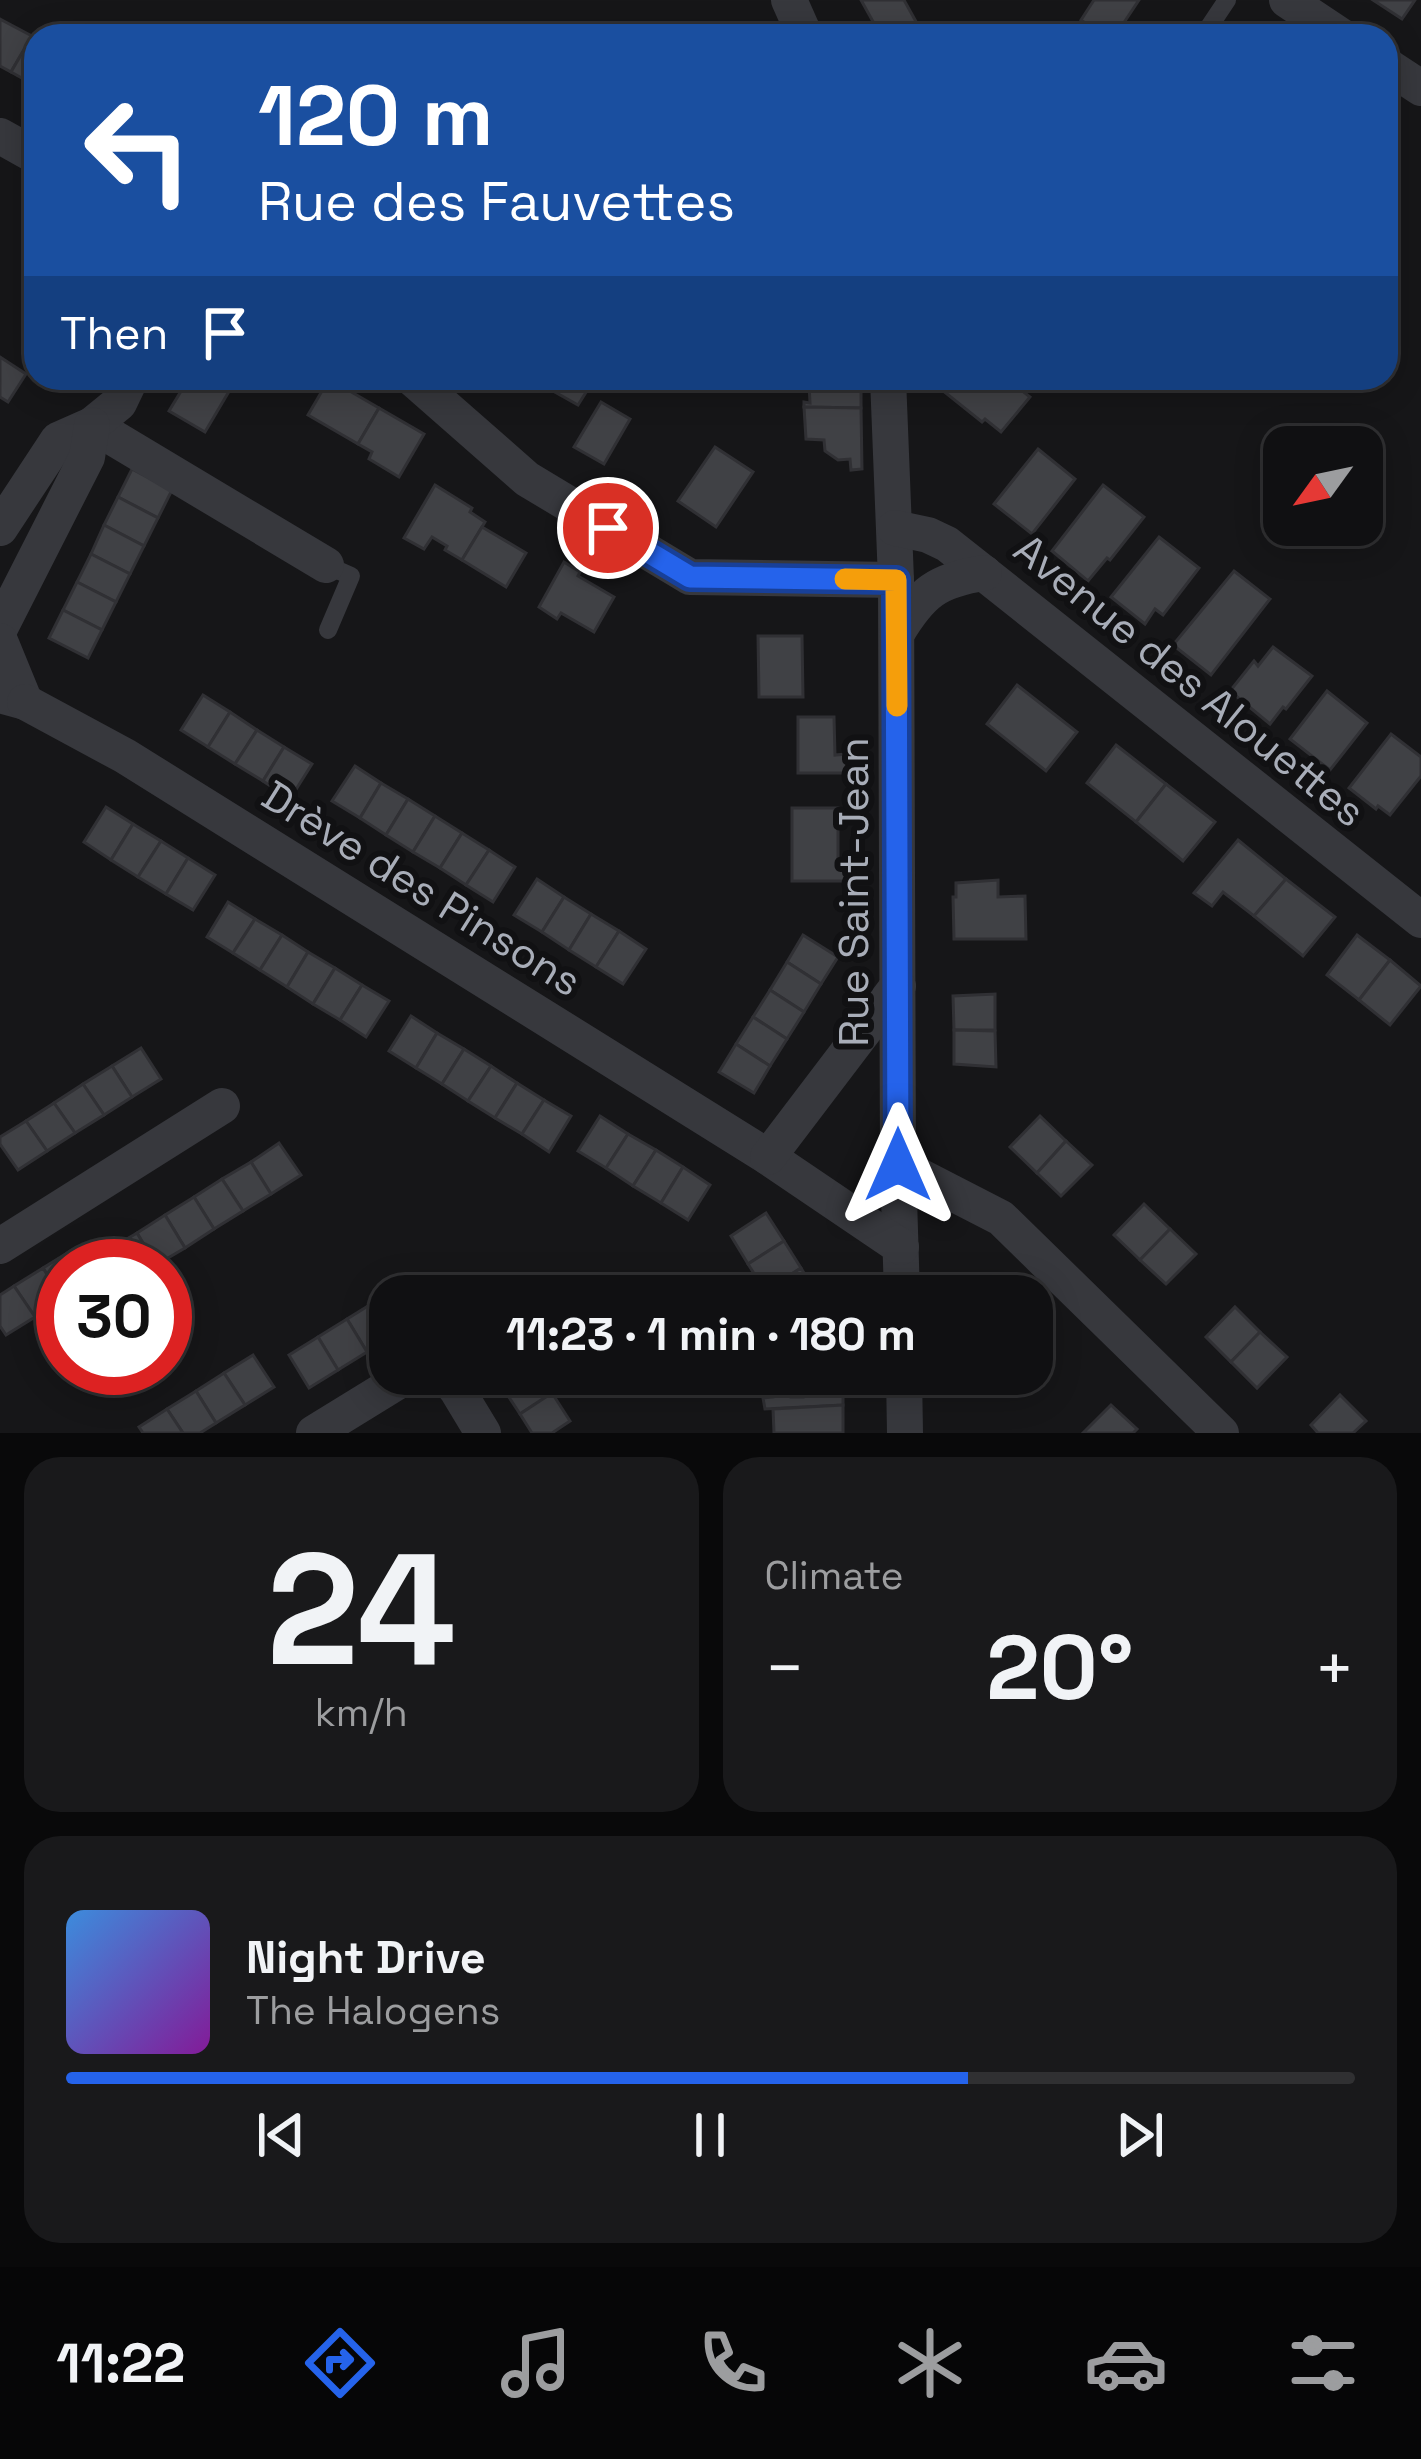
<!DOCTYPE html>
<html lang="en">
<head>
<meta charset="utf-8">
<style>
	body { margin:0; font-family:"Space Grotesk",sans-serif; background:#19191b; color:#f1f3f6; height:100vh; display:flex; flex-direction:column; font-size:45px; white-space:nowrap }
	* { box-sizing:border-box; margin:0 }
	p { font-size:39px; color:#9c9d9f }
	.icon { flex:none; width:66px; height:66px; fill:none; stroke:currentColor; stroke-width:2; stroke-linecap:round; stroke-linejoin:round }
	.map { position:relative; height:1433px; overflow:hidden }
	.side { display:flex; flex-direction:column; gap:24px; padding:24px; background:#09090a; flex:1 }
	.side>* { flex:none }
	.hud { position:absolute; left:24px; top:24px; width:1374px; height:366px; border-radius:36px; box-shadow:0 6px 30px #0003,0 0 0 3px #303032; background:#1a4fa0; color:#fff; overflow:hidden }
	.needle { width:78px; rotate:237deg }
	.fabs { position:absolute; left:1263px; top:426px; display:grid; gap:24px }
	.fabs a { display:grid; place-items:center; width:120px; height:120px; border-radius:24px; background:#101012; box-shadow:0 6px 30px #0003,0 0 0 3px #303032; font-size:60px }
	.speed { position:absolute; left:36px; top:1239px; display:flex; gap:24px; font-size:60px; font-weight:700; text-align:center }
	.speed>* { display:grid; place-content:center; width:156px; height:156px; border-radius:50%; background:#101012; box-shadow:0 6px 30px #0003,0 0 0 3px #303032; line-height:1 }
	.speed .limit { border:18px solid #d22; background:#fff; color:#111 }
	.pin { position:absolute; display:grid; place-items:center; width:102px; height:102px; color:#fff; margin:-51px; border:6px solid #fff; border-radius:50%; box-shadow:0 3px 12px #0007 }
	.me { position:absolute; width:132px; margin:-66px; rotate:0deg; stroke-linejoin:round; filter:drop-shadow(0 0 9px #0008) }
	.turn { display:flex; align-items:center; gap:42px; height:252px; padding:0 36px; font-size:54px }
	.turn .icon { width:156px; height:156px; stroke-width:2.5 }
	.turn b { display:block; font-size:84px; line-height:102px }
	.then { display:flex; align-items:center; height:114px; padding:0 36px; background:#0003; gap:24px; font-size:45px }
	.big { font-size:90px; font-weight:700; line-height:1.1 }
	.side .tile { flex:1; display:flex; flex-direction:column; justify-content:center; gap:18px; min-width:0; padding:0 42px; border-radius:36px; background:#19191b }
	.side .dial { align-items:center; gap:0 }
	.dial b { font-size:156px; line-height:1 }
	.song { display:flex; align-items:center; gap:36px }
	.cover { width:144px; height:144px; border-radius:18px; background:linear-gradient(135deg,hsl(210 70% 55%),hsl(290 70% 35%)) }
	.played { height:12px; border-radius:6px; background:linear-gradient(90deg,#2563eb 70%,#303032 70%) }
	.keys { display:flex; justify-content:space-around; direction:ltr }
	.heat { display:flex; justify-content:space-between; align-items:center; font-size:66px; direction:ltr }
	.side .tiles { flex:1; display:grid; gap:24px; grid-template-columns:1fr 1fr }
	.tile:last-child { grid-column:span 2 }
	.trip { position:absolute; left:369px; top:1275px; width:684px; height:120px; border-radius:36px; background:#101012; box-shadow:0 6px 30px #0003,0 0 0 3px #303032; font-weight:700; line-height:120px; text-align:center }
	.tab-bar { display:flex; height:192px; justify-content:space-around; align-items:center; background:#060607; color:#9c9d9f }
	.tab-bar .icon { width:84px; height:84px }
	.tab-bar .current { color:#2563eb }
	.tab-bar b { font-size:54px; color:#f1f3f6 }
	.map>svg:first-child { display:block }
</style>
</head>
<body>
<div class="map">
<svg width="1421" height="1433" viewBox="0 0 1421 1433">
	<rect width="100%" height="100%" fill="#161618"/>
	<g fill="#404145" stroke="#303034" stroke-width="3">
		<polygon points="861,0 904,0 919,27 904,36 881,36"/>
		<polygon points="1094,0 1139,0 1115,36 1104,36 1081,20"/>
		<polygon points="1373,0 1415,0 1402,19"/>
		<polygon points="0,19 32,36 11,72 0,66"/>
		<polygon points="32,36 36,39 36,86 11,72"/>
		<polygon points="0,357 26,374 8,402 0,397"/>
		<polygon points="189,378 213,378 231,388 205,432 169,411"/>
		<polygon points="530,378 595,378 578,405"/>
		<polygon points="951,378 1006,378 1030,397 1001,432 985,419 982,422 942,390"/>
		<polygon points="329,379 379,408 358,444 308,415"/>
		<polygon points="809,384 861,384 861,408 804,407 804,402 810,403"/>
		<polygon points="601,402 630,419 604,464 574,447"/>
		<polygon points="804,407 861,408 862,469 851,470 850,459 838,460 825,451 824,440 806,439"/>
		<polygon points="379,408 424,434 399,477 369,459 372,452 358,444"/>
		<polygon points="715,447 753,472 716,527 678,501"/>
		<polygon points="1038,449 1075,479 1032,534 994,504"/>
		<polygon points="132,469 172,490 158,518 118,497"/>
		<polygon points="435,485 472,508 470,512 485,522 462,560 445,550 447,546 432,537 424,549 404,538"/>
		<polygon points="1103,485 1144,517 1110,560 1107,558 1088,581 1052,551"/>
		<polygon points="118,497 158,518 144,546 104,525"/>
		<polygon points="104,525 144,546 130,574 91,554"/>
		<polygon points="482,527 526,553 506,587 462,560"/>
		<polygon points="1159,537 1199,568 1163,615 1155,609 1145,624 1111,597"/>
		<polygon points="91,554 130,574 116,602 77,582"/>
		<polygon points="564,562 580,572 578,576 614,597 594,632 561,613 557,619 539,607"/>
		<polygon points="1234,571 1270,599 1211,675 1173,645"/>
		<polygon points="77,582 116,602 102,630 63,610"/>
		<polygon points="63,610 102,630 88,658 49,638"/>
		<polygon points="758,636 802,636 803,697 759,697"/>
		<polygon points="1273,647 1312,676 1286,709 1283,707 1270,724 1230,691 1254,661 1258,666"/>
		<polygon points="1017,685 1077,732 1046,771 987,724"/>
		<polygon points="1327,691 1367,723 1330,770 1290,739"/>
		<polygon points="203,695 230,712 208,747 181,730"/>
		<polygon points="230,712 257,730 235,764 208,747"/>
		<polygon points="798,717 834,717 835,755 847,754 847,773 798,773"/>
		<polygon points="257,730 284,747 263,781 235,764"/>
		<polygon points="1391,734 1421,757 1421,776 1390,815 1378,806 1376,809 1349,788"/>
		<polygon points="1116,745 1166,784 1136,822 1087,783"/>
		<polygon points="284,747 312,764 290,799 263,781"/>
		<polygon points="355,766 381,783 360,818 332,801"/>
		<polygon points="381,783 408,799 386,835 360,818"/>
		<polygon points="1166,784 1215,822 1183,861 1136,822"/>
		<polygon points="408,799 435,816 413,852 386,835"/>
		<polygon points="106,807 133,824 111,860 84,842"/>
		<polygon points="792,808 838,808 838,862 848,862 847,881 792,881"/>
		<polygon points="435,816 462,833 440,868 413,852"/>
		<polygon points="133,824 161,841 138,877 111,860"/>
		<polygon points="462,833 489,850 466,885 440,868"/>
		<polygon points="1238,840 1286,879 1254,916 1223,892 1212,906 1194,893"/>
		<polygon points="161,841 188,858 166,894 138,877"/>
		<polygon points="489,850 515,867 493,902 466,885"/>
		<polygon points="188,858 215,875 193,910 166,894"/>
		<polygon points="537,879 564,897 542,932 514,915"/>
		<polygon points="1286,879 1335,917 1303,956 1254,916"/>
		<polygon points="998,880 998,897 1025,896 1026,939 954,939 953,897 956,897 956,883"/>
		<polygon points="564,897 591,914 569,950 542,932"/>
		<polygon points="228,902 255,919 233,953 207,937"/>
		<polygon points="591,914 619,931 596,967 569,950"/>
		<polygon points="255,919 282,935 260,970 233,953"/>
		<polygon points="619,931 646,949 623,984 596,967"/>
		<polygon points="282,935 308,952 287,987 260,970"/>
		<polygon points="803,935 838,957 821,984 787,962"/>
		<polygon points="1357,935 1390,960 1359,1000 1327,975"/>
		<polygon points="308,952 335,968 313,1004 287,987"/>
		<polygon points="1390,960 1421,986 1390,1025 1359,1000"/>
		<polygon points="787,962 821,984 804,1012 770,990"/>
		<polygon points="335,968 362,985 340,1020 313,1004"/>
		<polygon points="362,985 389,1001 366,1037 340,1020"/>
		<polygon points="770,990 804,1012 787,1039 753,1017"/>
		<polygon points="995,994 995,1030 954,1030 953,996"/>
		<polygon points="411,1016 437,1033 416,1068 389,1051"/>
		<polygon points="753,1017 787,1039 770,1066 736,1044"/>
		<polygon points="954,1030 995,1031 996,1067 954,1064"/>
		<polygon points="437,1033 464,1049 442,1084 416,1068"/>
		<polygon points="736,1044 770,1066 754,1093 719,1072"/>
		<polygon points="141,1048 161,1079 132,1097 112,1066"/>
		<polygon points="464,1049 491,1066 468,1101 442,1084"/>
		<polygon points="112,1066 132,1097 104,1115 83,1084"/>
		<polygon points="491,1066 517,1083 495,1118 468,1101"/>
		<polygon points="517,1083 544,1100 522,1134 495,1118"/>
		<polygon points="83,1084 104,1115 75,1133 54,1103"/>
		<polygon points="544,1100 571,1116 549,1152 522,1134"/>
		<polygon points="54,1103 75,1133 47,1151 26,1121"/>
		<polygon points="600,1116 628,1134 606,1168 578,1151"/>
		<polygon points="1040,1116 1066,1141 1037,1173 1010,1147"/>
		<polygon points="26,1121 47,1151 18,1170 0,1144 0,1137"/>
		<polygon points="628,1134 656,1150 633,1186 606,1168"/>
		<polygon points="1066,1141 1092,1165 1061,1196 1037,1173"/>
		<polygon points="279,1143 301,1175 271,1194 251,1162"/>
		<polygon points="656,1150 683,1167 661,1203 633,1186"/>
		<polygon points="251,1162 271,1194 243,1211 222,1179"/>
		<polygon points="683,1167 710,1185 688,1220 661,1203"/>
		<polygon points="222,1179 243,1211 214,1229 194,1197"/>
		<polygon points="194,1197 214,1229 185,1248 165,1215"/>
		<polygon points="1144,1204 1170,1229 1140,1260 1114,1235"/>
		<polygon points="766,1213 784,1241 748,1264 731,1236"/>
		<polygon points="165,1215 185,1248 156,1265 137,1233"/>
		<polygon points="1170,1229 1196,1254 1166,1284 1140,1260"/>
		<polygon points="137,1233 156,1265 117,1266 108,1250"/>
		<polygon points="784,1241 801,1268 765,1291 748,1264"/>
		<polygon points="72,1250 82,1266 63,1266 63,1299 43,1268"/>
		<polygon points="43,1268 63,1300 35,1317 14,1286"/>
		<polygon points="801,1268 817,1295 768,1296 765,1291"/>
		<polygon points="404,1283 412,1296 390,1296 390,1324 376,1301"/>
		<polygon points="14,1286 35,1317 6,1335 0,1326 0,1295"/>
		<polygon points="376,1301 390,1324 390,1338 367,1352 347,1319"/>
		<polygon points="1235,1307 1260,1332 1231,1362 1206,1337"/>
		<polygon points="347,1319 367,1352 338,1370 318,1337"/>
		<polygon points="1032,1322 1051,1341 1032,1360"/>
		<polygon points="1260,1332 1287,1357 1257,1388 1231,1362"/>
		<polygon points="318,1337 338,1370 309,1388 289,1355"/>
		<polygon points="253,1355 274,1387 245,1405 224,1373"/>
		<polygon points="224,1373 245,1405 216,1423 196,1391"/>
		<polygon points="519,1374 540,1374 552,1393 520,1414 501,1385"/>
		<polygon points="802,1374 843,1374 843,1405 765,1409 763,1398 773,1397 773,1388 790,1387 791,1397 803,1397"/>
		<polygon points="196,1391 216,1423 200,1433 183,1433 167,1409"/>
		<polygon points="552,1393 570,1421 552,1433 532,1433 520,1414"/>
		<polygon points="1340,1395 1366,1421 1353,1433 1318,1433 1311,1425"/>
		<polygon points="843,1405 843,1433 774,1433 773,1409"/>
		<polygon points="1111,1405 1137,1429 1133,1433 1083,1433"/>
		<polygon points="167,1409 183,1433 143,1433 139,1427"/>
	</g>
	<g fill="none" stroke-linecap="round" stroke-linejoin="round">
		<g stroke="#37383d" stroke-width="18">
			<polyline points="1203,36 1227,0"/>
			<polyline points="326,565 351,576 328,630"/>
		</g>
		<g stroke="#37383d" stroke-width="36">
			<polyline points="789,0 805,36"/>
			<polyline points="1287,0 1341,36"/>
			<polyline points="1386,65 1421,88"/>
			<polyline points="0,136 36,156"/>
			<polyline points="412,378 527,479 690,577 896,580"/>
			<polyline points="888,378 896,580 898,1165 902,1296"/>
			<polyline points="92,425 326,565"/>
			<polyline points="0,528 58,440 92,425 119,403 131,378"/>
			<polyline points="895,528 928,535 947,544 1421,920"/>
			<polyline points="0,628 87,457 92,425"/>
			<path d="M 897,633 C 921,593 937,580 984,573"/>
			<polyline points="0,641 25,702 0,695"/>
			<polyline points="25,702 125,756 768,1157 901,1247"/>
			<polyline points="768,1157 898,986"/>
			<polyline points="898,1165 1001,1218 1221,1433"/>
			<polyline points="0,1246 222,1106"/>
			<polyline points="444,1374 457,1390 483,1433"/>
			<polyline points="904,1374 905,1433"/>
			<polyline points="314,1433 410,1374"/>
		</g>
	</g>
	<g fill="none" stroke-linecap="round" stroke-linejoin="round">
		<g stroke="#184099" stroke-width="30">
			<polyline id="route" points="608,528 690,577 896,580 898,1165"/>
		</g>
		<use href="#route" stroke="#2563eb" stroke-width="21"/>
		<polyline stroke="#f59e0b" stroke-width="21" points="845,579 896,580 897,706"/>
	</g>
	<g text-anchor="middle" stroke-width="12" stroke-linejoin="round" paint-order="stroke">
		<g font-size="42" fill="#a8adb8" stroke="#111113">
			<text transform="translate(1190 680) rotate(39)" y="15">Avenue des Alouettes</text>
			<text transform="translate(422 888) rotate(32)" y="15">Drève des Pinsons</text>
			<text transform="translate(853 892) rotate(-90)" y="15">Rue Saint-Jean</text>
		</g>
	</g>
</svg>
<div class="fabs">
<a><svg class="needle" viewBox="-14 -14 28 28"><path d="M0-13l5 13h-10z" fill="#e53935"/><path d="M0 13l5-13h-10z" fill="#9c9d9f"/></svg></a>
</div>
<div class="speed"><div class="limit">30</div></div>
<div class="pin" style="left:608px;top:528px;background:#d93025"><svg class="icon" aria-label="arrive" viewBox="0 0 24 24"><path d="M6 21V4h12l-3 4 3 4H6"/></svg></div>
<svg class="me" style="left:898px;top:1165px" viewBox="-20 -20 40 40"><path d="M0-17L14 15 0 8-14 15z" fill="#2563eb" stroke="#fff" stroke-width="4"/></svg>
<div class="trip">11:23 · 1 min · 180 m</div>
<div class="hud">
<div class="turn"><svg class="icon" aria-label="left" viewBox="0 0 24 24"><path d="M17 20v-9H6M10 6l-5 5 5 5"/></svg><div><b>120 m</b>Rue des Fauvettes</div></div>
<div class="then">Then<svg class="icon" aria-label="arrive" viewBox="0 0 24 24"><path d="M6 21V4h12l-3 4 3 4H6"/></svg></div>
</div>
</div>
<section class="side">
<div class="tiles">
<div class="tile dial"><b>24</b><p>km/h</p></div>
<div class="tile"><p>Climate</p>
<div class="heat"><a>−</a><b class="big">20°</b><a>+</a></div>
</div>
<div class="tile">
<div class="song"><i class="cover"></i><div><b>Night Drive</b><p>The Halogens</p></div></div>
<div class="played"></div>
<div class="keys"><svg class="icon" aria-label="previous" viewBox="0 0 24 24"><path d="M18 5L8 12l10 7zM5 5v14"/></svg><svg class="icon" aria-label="pause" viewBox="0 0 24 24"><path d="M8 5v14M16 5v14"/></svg><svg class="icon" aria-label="next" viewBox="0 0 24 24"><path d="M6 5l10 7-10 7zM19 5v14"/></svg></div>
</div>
</div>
</section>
<nav class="tab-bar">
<b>11:22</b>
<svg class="icon current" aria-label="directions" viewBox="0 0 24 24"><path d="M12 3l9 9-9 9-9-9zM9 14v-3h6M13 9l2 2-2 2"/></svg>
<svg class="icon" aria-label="music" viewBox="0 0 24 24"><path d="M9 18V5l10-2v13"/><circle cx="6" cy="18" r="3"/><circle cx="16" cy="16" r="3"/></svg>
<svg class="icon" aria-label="phone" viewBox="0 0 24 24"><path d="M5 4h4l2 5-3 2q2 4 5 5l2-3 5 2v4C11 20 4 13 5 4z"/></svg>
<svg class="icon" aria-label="climate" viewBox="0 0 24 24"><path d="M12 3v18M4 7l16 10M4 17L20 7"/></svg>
<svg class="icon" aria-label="car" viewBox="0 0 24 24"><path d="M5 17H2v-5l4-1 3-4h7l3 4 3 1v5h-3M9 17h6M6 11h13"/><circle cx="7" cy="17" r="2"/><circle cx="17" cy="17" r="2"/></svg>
<svg class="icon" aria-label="filters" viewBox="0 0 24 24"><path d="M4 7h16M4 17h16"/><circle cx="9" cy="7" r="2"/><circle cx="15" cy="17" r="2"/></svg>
</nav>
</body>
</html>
